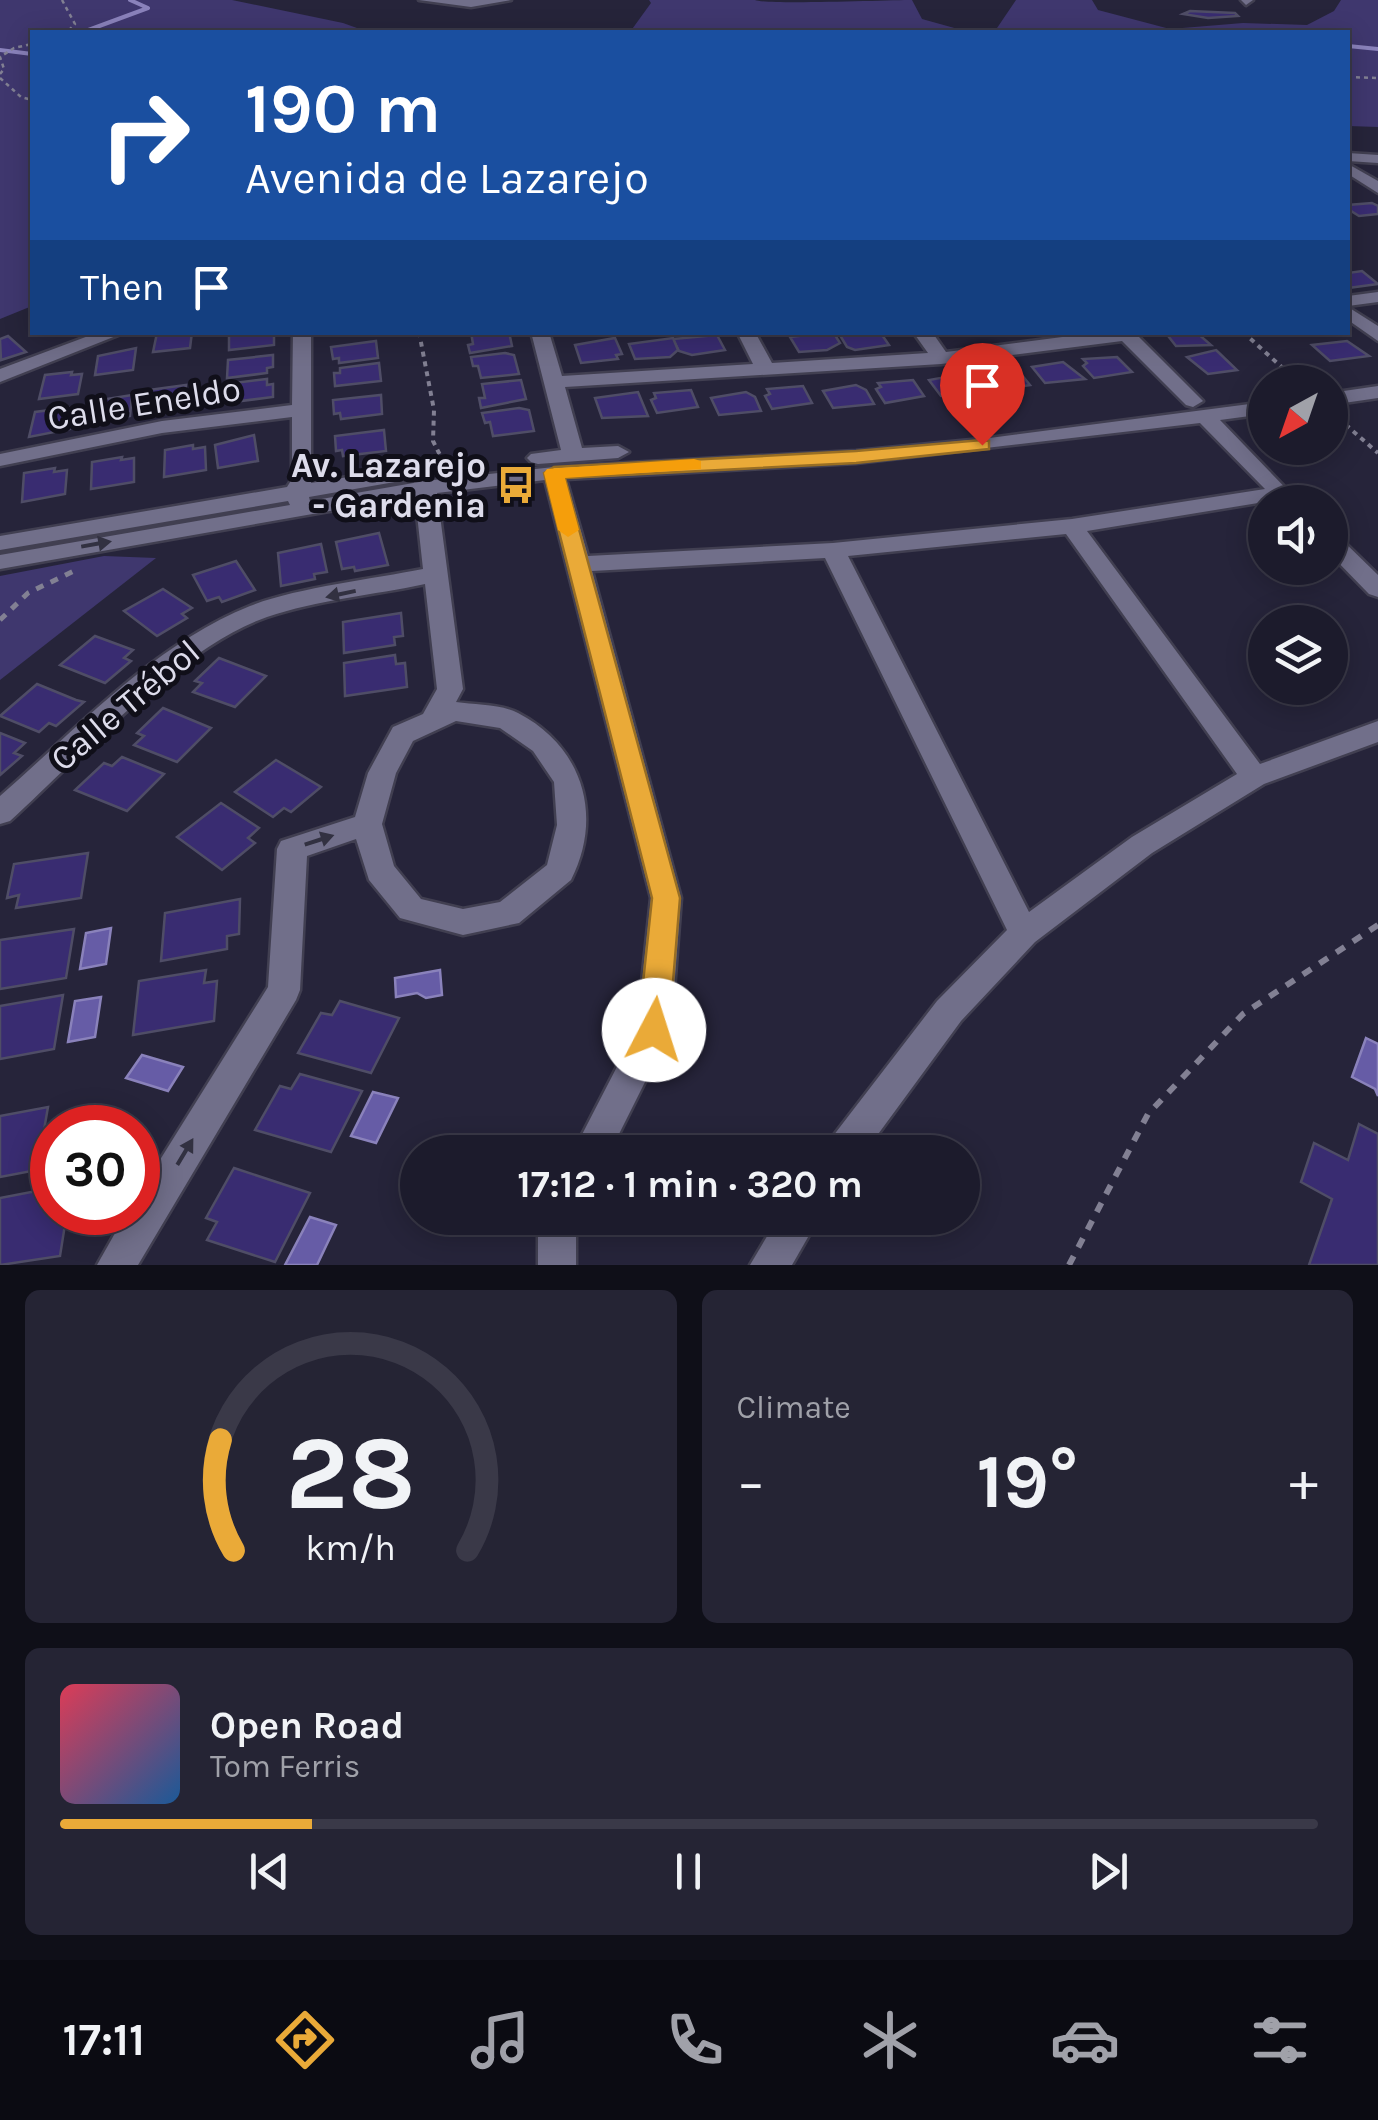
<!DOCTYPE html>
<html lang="en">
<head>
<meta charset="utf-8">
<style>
	body { margin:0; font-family:Karla,sans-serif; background:#252434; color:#f1f3f6; height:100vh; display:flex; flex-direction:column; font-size:38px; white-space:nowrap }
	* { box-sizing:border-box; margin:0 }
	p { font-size:32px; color:#a0a1a9 }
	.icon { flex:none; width:55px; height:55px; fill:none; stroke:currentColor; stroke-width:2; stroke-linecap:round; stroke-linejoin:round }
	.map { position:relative; height:1265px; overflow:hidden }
	.details { display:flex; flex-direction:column; gap:25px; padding:25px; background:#0f0f18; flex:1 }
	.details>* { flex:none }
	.hud { position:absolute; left:30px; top:30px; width:1320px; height:305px; border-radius:0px; box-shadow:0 5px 25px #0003,0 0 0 2px #3a3948; background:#1a4fa0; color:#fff; overflow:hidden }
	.needle { width:65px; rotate:220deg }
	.fabs { position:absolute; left:1248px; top:365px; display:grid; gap:20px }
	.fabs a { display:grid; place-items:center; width:100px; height:100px; border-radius:50%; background:#1c1b2c; box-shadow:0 5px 25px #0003,0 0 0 2px #3a3948; font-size:50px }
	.speed { position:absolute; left:30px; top:1105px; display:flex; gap:20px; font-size:50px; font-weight:700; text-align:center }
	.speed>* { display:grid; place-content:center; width:130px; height:130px; border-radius:50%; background:#1c1b2c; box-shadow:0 5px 25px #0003,0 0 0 2px #3a3948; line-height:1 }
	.speed .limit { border:15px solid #d22; background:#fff; color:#111 }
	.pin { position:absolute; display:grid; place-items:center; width:85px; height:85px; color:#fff; margin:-102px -42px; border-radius:50% 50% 50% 0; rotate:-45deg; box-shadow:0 0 10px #0007 }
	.pin .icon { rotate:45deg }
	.me { position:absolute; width:110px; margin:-55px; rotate:5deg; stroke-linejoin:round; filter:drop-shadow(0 0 8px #0008) }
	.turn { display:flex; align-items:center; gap:35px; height:210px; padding:0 50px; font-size:45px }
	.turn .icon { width:130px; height:130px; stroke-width:2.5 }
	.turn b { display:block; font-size:70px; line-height:85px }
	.then { display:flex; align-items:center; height:95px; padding:0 50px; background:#0003; gap:20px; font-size:38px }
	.big { font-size:75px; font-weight:700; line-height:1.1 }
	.details .tile { flex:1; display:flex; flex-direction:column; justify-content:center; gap:15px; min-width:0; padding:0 35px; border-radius:15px; background:#252434 }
	.details .dial { align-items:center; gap:0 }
	.dial svg { height:260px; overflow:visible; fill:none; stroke:#3a3948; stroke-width:7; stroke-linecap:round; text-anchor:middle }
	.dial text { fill:#f1f3f6; stroke:none }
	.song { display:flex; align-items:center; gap:30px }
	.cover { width:120px; height:120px; border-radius:15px; background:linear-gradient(135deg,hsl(350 70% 55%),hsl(210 70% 35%)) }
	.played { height:10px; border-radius:5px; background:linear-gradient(90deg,#eaaa38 20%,#3a3948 20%) }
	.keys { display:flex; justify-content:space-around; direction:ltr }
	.heat { display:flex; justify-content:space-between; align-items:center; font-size:55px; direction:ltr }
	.details .tiles { flex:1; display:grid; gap:25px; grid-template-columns:1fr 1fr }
	.tile:last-child { grid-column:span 2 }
	.trip { position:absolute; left:400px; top:1135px; width:580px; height:100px; border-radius:50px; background:#1c1b2c; box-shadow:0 5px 25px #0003,0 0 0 2px #3a3948; font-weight:700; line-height:100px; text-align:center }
	.menu { display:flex; height:160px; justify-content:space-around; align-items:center; background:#0b0b12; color:#a0a1a9 }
	.menu .icon { width:70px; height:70px }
	.menu .selected { color:#eaaa38 }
	.menu b { font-size:45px; color:#f1f3f6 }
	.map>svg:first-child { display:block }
</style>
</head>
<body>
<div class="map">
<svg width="1378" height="1265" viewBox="0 0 1378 1265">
	<rect width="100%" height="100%" fill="#26243a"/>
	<g fill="#3f376e">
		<polygon points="0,0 232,0 343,23 368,32 32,32 32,306 0,319"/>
		<path d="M 649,0 L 755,0 C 766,5 889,0 912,0 L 922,19 L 958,29 L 995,31 L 1016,0 L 1092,0 L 1098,10 L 1170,29 L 1243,23 L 1307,25 L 1334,11 L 1341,0 L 1378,0 L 1378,127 L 1348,126 L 1348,32 L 630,32 L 651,3 Z"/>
		<polygon points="104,556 156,558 0,680 0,576"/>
	</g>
	<g fill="#665ca6" stroke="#8a82bb" stroke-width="2.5">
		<polygon points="111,928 106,964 80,969 86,933"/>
		<polygon points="440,970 442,995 426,998 417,993 396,997 395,978"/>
		<polygon points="101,997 95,1037 68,1042 75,1001"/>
		<polygon points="1366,1038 1378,1044 1378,1096 1375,1089 1352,1077"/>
		<polygon points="142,1055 183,1067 168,1091 126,1078"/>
		<polygon points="373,1092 398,1098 376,1143 351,1136"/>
		<polygon points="310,1217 336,1225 317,1265 285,1265"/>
	</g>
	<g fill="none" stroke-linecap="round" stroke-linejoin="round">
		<g stroke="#8a82bb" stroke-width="4">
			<polyline points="83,32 148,8 130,0"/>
			<polyline points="1348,46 1378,49"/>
			<polyline points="0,50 32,54"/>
		</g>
	</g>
	<g fill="#392c71" stroke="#4f4d66" stroke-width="2.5">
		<polygon points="1190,11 1235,13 1238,16 1208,18 1183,14"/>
		<polygon points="1372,203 1378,206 1378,214 1359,216 1348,209 1348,205"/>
		<polygon points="1362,271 1378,284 1348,288 1348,273"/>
		<polygon points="192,332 190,348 153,352 157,333"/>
		<polygon points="471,332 509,332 512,346 470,353 468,345 473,344"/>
		<polygon points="833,332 840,343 827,350 799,352 790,337"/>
		<polygon points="880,332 889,345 855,350 847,347 838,332"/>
		<polygon points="1165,332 1196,332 1211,345 1176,346"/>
		<polygon points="229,333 274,333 274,345 229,350"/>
		<polygon points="717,335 725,350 692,355 679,351 673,339"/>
		<polygon points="8,336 26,352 1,360 0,339"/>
		<polygon points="615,338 622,354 616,355 618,359 581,363 575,345"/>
		<polygon points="673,338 678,350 670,357 635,359 629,344"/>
		<polygon points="376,341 378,358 339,363 339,358 333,359 331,347"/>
		<polygon points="1347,341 1369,356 1330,361 1312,345"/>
		<polygon points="136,348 133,370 95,375 98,356"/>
		<polygon points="1216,350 1237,370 1208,374 1187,357"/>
		<polygon points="505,353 514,355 519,374 481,378 478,366 473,366 471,357"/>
		<polygon points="273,355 273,367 267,368 267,373 227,378 228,360"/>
		<polygon points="1117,357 1132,372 1094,378 1083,366 1087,363 1083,359"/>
		<polygon points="1063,362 1085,379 1045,383 1032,367"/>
		<polygon points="379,363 381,381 335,386 334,373 340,373 340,368"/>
		<polygon points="1017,369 1030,385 992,391 981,378 985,376 982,371"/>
		<polygon points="72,372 71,375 82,374 78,394 39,399 45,375"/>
		<polygon points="962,374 982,392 941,396 929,380"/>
		<polygon points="267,379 267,385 273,384 273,397 225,403 226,384"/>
		<polygon points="521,380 526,399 481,408 479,398 485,398 482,384"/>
		<polygon points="913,380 924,396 885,403 876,389 881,387 878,383"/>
		<polygon points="186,385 183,409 145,410 148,390"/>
		<polygon points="856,385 866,390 874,404 833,408 823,391"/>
		<polygon points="803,386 812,403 772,409 765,396 770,394 767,389"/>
		<polygon points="691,390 698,407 657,413 651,400 656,398 654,393"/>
		<polygon points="638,392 648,416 602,418 595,398"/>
		<polygon points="746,392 755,397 761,411 719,415 711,398"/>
		<polygon points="132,395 130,416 90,425 94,401"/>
		<polygon points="381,395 382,414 341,419 340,413 334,414 333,400"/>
		<polygon points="74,407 70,429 29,437 35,412"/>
		<polygon points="519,408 529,410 534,431 493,436 490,422 485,423 482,413"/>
		<polygon points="384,430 386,451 343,456 342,450 336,451 335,436"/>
		<polygon points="254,435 258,461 218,468 215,445"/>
		<polygon points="193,445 193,449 205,447 206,470 164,477 165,450"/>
		<polygon points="122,457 121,460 134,458 134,482 91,489 92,462"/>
		<polygon points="55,468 54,472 67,470 65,494 22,502 24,473"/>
		<polygon points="379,533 388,565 355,571 354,567 342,569 336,542"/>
		<polygon points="321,544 327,572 314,574 315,579 281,586 278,553"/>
		<polygon points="236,561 255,590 222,602 219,597 207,601 193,575"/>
		<polygon points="163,589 192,608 182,614 187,618 157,636 124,611"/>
		<polygon points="401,613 403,636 394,637 395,645 344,653 343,622"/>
		<polygon points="95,636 133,650 124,658 131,661 105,683 60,665"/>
		<polygon points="395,655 396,664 405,663 407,687 345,696 344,663"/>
		<polygon points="219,658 266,676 235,707 193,692 202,683 195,681"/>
		<polygon points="37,684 76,700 84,702 56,726 49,723 39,732 0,716"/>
		<polygon points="163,708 211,728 177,762 134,745 144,736 137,733"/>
		<polygon points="0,733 25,743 14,753 22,756 0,775"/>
		<polygon points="122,757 164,774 127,811 75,790 104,763 112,766"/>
		<polygon points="276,760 321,787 291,812 284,808 273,817 235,792"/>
		<polygon points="221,803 259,828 248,838 255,843 222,870 177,837"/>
		<polygon points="88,853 81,898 16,908 19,895 7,898 14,864"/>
		<polygon points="240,899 239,934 227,936 227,949 161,961 165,913"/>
		<polygon points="74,929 66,978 0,989 0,940"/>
		<polygon points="206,970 204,983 217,981 214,1021 133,1035 139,981"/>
		<polygon points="63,995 54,1049 0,1059 0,1006"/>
		<polygon points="340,1001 399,1018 371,1073 298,1053 321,1013 332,1015"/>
		<polygon points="300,1074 362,1091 331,1152 255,1130 280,1086 291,1089"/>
		<polygon points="48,1107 37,1170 0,1177 0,1116"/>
		<polygon points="1359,1124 1378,1134 1378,1265 1309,1265 1332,1199 1301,1182 1314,1143 1348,1160"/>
		<polygon points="234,1168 310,1193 275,1262 207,1240 217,1222 206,1218"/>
		<polygon points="52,1188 52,1212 67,1212 60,1256 0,1265 0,1198"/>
	</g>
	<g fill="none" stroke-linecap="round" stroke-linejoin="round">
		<g stroke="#413f51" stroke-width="5">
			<g id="minor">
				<polygon points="419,0 511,0 471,7"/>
				<polygon points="1241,0 1253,0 1246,5"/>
				<polygon points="1348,153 1378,155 1378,163 1348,161"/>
				<polygon points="1348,164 1378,181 1378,193 1348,174"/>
				<polygon points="1378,292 1378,302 1348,306 1348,296"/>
				<polygon points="1348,307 1378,326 1378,341 1348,320"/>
				<polygon points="99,332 126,332 0,382 0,369"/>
				<path d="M 293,332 L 311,332 L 311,483 L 429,464 L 440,470 L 429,476 L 309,497 L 310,501 L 425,481 L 554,467 L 856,451 L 982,439 L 1265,402 L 1265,414 L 1220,420 L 1299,502 L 1276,500 L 1087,531 L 1260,764 L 1378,721 L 1378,742 L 1264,784 L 1152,853 L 1035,942 L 961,1021 L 865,1152 L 825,1152 L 830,1140 L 937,1001 L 1007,930 L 825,558 L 592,571 L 681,898 L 671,1030 L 610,1152 L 573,1152 L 637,1028 L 651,898 L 545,480 L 437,493 L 463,689 L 456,702 C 475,705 501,704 518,713 C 582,746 604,815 571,880 L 519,923 L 463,935 L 400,918 L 369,880 L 356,839 L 307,856 L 300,990 L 296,1000 L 138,1265 L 97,1265 L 127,1212 L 138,1212 L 138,1195 L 268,987 L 277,849 L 281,841 L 355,817 L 368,773 L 393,727 L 423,714 L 437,689 L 425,584 C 374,595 317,600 267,617 C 179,648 80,757 10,821 L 0,824 L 0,796 C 78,728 153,645 250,606 C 295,588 373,579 423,569 L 415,496 L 0,569 L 0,555 L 290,505 L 288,501 L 0,550 L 0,536 L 287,487 L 292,479 L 292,417 L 162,433 L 0,466 L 0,454 L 162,421 L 292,405 ZM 1200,423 L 1265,489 L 1072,519 L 833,543 L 588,556 L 566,479 L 856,463 ZM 1066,534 L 1237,774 L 1132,837 L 1029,912 L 848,556 ZM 456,721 L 500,728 L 533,751 L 554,782 L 557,825 L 547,865 L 500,902 L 463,909 L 421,899 L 394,866 L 382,824 L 396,773 L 413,741 Z"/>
				<polygon points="531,332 549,332 562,376 753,364 737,332 755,332 772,363 928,353 913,332 932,332 946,352 1101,332 1134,332 1203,401 1193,407 1186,405 1122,341 941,364 565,387 582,448 618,446 629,452 618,458 538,464 531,462 527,458 531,454 561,450"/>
				<polygon points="1378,386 1378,398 1330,405 1330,393"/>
				<polygon points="1330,534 1338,536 1378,575 1378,597 1369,594 1330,554"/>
				<rect x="538" y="1218" width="38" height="47"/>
				<polygon points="778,1218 819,1218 792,1265 750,1265"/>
			</g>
		</g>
		<g stroke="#828093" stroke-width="2.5" stroke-dasharray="4 4" stroke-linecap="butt">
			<polyline points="62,0 75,24 67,32"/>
			<polyline points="0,74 4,69 0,57 14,48 32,44"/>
			<polyline points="1348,77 1378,78"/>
			<polyline points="0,78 21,97 32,100"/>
		</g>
		<g stroke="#828093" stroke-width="4" stroke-dasharray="5 5" stroke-linecap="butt">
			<polyline points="419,332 434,410 433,441 440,455"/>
			<polyline points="1243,332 1286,371"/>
			<polyline points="1338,418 1378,453"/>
		</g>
		<polyline stroke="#828093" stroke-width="5" stroke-dasharray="8 8" stroke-linecap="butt" points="0,620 28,593 76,570"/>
		<polyline stroke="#828093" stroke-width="6" stroke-dasharray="10 10" stroke-linecap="butt" points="1069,1265 1148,1114 1243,1014 1378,925"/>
		<use href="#minor" fill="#716f8a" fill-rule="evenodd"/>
	</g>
	<defs><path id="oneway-solid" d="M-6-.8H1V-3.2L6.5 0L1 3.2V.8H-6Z" transform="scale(2.5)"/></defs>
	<g fill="#323141">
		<use href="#oneway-solid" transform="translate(96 544) rotate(-10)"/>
		<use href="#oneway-solid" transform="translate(341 594) rotate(168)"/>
		<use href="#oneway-solid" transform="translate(319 840) rotate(-18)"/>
		<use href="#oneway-solid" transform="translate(185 1152) rotate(-59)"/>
	</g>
	<polygon fill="#eaaa38" stroke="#986e24" stroke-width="2.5" points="982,440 989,441 989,449 856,463 565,478 680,898 669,1030 664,1040 654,1044 643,1040 638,1030 652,898 544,473 554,467 856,451"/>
	<polygon fill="#f59e0b" points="694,459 701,461 701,469 565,478 579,530 568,537 558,530 544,473 547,469"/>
	<defs>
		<g id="bus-bare" transform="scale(3)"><path d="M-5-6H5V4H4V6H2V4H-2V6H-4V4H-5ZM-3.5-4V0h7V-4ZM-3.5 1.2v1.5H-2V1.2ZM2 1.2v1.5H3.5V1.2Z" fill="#eaaa38" stroke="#100f19" stroke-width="2.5" paint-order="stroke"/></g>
	</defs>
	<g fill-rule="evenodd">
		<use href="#bus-bare" x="516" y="485"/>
	</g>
	<g text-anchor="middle" stroke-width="10" stroke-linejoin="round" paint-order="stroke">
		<g font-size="35" fill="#dddceb" stroke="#100f19">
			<text transform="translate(144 403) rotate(-9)" y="12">Calle Eneldo</text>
			<text transform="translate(125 705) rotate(-40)" y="12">Calle Trébol</text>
		</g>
		<g font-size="35" font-weight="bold" fill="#dddceb" stroke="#100f19" text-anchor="end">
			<text x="486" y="477">Av. Lazarejo<tspan x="486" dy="40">- Gardenia</tspan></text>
		</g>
	</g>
</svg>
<div class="fabs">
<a><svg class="needle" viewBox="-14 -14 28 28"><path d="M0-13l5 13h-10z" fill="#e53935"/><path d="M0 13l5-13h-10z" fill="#a0a1a9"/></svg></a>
<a><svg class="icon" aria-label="sound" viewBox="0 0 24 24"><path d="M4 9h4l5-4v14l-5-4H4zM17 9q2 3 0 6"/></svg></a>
<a><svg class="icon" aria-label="layers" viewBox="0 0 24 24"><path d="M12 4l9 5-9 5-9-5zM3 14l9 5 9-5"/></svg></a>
</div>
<div class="speed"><div class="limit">30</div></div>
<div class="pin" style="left:982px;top:445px;background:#d93025"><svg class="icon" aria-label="arrive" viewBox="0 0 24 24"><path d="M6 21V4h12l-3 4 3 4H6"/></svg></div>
<svg class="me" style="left:654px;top:1030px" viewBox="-20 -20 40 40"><circle r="19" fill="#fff"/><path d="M0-13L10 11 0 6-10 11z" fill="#eaaa38"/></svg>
<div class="trip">17:12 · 1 min · 320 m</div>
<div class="hud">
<div class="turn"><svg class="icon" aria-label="right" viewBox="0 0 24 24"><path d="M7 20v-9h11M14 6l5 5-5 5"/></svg><div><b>190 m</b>Avenida de Lazarejo</div></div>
<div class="then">Then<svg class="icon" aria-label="arrive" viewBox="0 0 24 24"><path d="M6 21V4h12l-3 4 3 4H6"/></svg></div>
</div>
</div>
<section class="details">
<div class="tiles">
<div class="tile dial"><svg viewBox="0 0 100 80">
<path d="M14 69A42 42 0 1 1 86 69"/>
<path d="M14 69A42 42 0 0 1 10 35" stroke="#eaaa38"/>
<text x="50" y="56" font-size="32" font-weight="700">28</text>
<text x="50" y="72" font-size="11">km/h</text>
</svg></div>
<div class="tile"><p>Climate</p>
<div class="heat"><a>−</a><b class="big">19°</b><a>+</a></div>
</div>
<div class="tile">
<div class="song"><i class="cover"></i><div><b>Open Road</b><p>Tom Ferris</p></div></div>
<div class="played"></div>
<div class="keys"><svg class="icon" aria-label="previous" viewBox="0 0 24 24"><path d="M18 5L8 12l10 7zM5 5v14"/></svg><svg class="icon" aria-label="pause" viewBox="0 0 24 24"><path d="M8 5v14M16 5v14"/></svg><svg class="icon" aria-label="next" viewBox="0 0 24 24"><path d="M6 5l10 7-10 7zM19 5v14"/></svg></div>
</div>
</div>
</section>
<nav class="menu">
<b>17:11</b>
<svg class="icon selected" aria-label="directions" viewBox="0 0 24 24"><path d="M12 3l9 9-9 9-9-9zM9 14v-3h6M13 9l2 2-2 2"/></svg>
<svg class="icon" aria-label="music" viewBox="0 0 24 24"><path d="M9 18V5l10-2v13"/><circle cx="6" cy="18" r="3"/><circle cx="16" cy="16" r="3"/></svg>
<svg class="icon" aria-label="phone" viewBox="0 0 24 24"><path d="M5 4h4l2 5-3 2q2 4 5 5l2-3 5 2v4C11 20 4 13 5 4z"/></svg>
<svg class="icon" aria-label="climate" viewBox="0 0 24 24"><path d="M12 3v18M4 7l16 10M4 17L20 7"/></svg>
<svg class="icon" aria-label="car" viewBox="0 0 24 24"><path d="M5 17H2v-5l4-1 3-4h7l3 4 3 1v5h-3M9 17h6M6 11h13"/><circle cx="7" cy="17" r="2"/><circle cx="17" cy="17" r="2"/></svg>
<svg class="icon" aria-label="filters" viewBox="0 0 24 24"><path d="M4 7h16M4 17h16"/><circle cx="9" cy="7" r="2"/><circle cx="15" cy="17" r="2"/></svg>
</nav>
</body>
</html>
